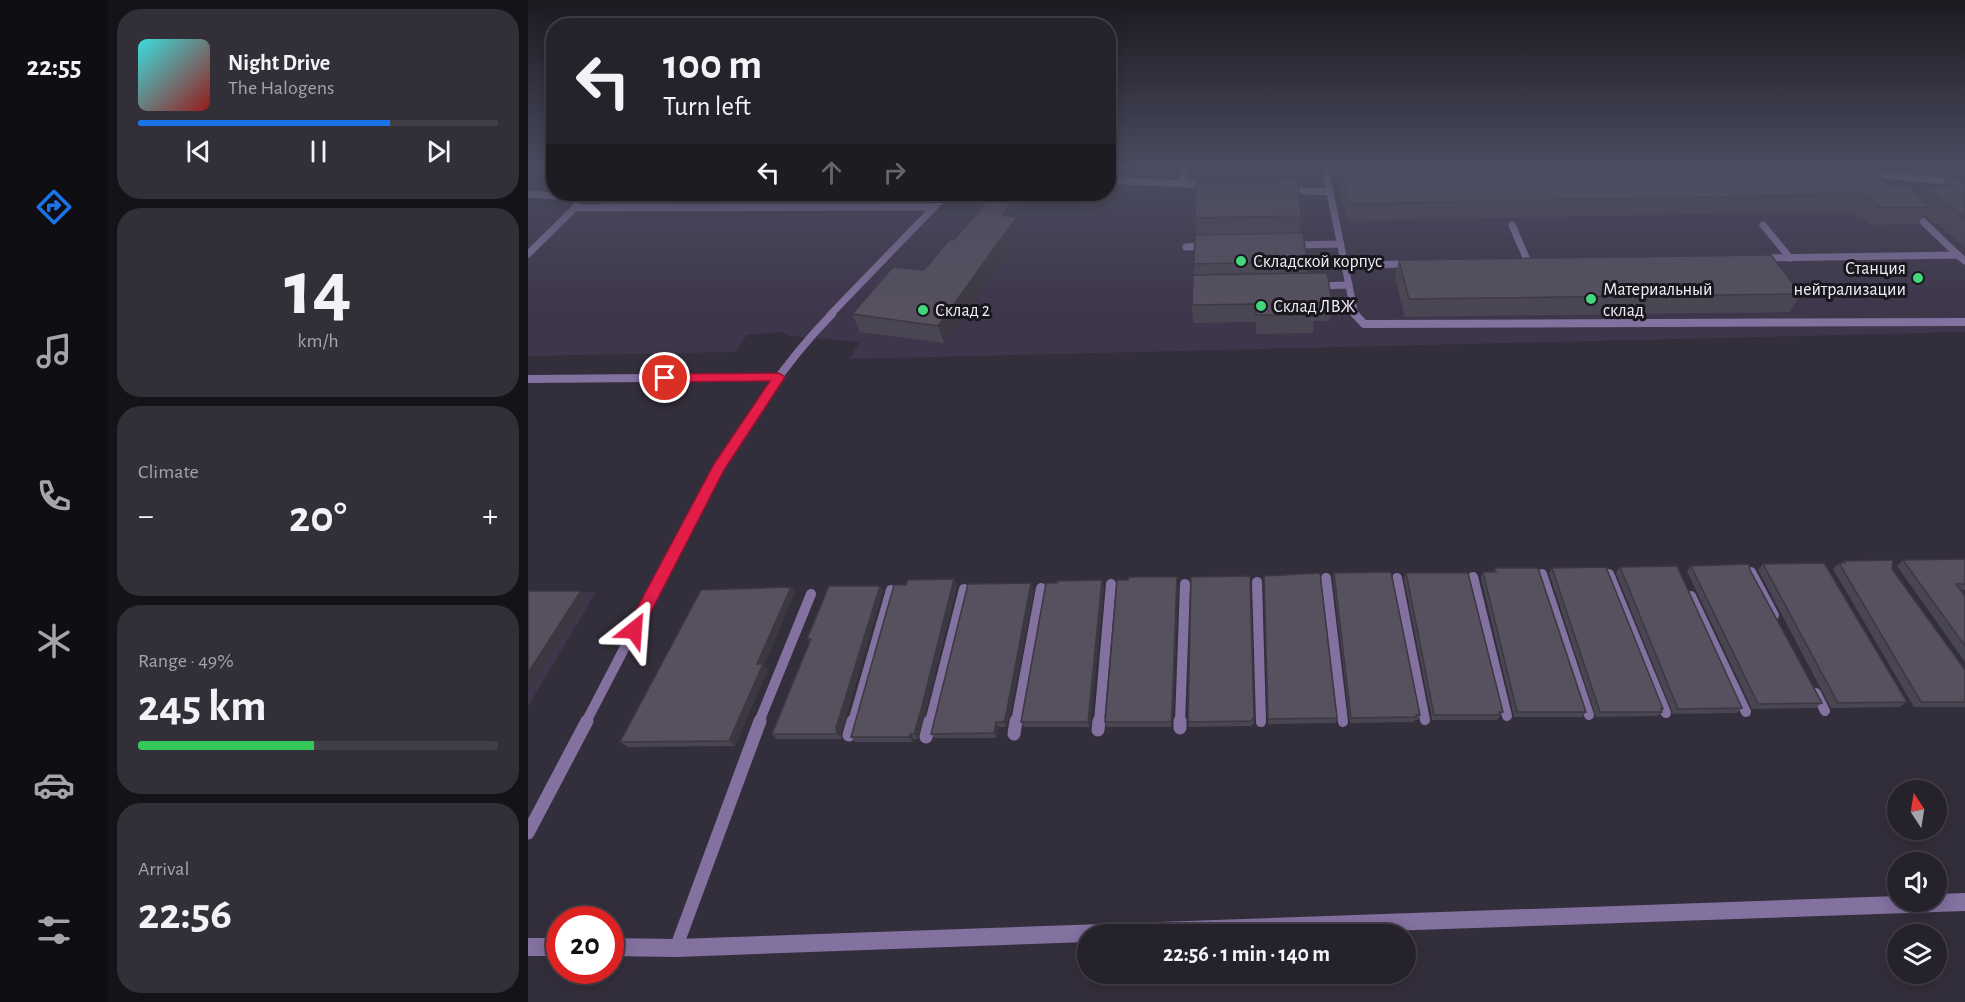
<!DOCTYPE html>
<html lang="en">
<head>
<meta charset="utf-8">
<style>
	body { margin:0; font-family:"Alegreya Sans",sans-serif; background:#322f38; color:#f1f3f6; height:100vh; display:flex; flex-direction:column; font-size:22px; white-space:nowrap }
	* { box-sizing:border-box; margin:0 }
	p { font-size:20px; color:#a4a4a9 }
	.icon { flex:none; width:33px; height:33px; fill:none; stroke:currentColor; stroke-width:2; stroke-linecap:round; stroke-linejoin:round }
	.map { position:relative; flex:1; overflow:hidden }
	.drawer { display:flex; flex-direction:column; gap:9px; padding:9px; background:#151318; width:420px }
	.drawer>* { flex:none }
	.hud { position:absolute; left:18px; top:18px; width:570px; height:183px; border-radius:24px; box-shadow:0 3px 15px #0003,0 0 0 2px #423f48; background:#26222c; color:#f1f3f6; overflow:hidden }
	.needle { width:39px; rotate:348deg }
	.fabs { position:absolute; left:1359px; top:780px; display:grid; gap:12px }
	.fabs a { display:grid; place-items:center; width:60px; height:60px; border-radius:50%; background:#26222c; box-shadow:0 3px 15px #0003,0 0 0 2px #423f48; font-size:30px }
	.speed { position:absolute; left:18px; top:906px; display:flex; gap:12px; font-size:30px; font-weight:700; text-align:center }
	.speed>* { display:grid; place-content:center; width:78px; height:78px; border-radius:50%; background:#26222c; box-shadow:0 3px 15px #0003,0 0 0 2px #423f48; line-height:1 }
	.speed .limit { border:9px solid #d22; background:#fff; color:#111 }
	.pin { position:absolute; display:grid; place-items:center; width:51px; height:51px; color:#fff; margin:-26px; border:3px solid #fff; border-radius:50%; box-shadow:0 2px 6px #0007 }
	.me { position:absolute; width:66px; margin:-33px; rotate:28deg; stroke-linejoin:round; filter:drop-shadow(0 0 4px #0008) }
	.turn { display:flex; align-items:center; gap:21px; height:126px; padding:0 18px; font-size:27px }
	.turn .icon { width:78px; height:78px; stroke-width:2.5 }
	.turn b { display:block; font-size:42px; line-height:51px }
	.lanes { display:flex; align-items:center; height:57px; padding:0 18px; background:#0003; justify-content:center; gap:30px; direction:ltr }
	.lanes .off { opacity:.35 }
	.big { font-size:45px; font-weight:700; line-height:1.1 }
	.drawer .card { flex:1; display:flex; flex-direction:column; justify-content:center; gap:9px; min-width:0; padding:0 21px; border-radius:24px; background:#322f38 }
	.drawer .dial { align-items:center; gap:0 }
	.dial b { font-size:78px; line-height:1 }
	.song { display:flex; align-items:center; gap:18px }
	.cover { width:72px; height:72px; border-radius:9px; background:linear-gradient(135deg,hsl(180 70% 55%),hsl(0 70% 35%)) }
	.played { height:6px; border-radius:3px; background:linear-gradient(90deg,#1a73e8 70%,#423f48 70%) }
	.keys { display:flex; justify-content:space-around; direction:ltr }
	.heat { display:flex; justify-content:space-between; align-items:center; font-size:33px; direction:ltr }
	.charge { height:9px; border-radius:4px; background:linear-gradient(90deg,#34c759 49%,#423f48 0) }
	.trip { position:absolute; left:549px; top:924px; width:339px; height:60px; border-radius:30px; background:#26222c; box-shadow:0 3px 15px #0003,0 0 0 2px #423f48; font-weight:700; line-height:60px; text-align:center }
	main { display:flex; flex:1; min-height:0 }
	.tabs { display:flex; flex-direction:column; width:108px; justify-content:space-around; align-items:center; background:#0f0e12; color:#a4a4a9 }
	.tabs .icon { width:42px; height:42px }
	.tabs .current { color:#1a73e8 }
	.tabs b { font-size:27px; color:#f1f3f6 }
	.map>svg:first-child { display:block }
</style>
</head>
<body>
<main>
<nav class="tabs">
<b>22:55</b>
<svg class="icon current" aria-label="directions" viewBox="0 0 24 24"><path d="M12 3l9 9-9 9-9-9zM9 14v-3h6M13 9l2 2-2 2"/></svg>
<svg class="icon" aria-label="music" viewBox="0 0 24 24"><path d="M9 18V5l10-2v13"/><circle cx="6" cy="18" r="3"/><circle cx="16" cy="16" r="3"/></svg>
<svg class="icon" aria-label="phone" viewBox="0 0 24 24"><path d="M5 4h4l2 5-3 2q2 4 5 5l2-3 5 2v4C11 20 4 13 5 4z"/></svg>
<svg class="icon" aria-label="climate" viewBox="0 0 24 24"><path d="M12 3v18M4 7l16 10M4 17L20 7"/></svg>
<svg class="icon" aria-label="car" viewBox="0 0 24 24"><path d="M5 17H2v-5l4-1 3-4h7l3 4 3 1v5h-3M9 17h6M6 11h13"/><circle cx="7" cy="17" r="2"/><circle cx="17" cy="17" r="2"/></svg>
<svg class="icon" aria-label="filters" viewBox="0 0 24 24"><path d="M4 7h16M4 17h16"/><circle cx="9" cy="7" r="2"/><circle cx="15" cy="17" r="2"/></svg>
</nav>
<section class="drawer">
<div class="card">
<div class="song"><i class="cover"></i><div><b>Night Drive</b><p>The Halogens</p></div></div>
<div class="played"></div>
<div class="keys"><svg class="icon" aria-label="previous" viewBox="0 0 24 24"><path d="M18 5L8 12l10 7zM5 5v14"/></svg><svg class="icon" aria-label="pause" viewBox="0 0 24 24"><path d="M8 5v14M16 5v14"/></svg><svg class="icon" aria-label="next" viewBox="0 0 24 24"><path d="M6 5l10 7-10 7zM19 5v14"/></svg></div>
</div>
<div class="card dial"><b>14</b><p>km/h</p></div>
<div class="card"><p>Climate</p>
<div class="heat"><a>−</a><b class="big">20°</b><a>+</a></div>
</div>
<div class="card"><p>Range · 49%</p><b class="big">245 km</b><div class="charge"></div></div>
<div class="card"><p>Arrival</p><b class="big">22:56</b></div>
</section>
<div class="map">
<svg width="1437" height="1002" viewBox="0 0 1437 1002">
	<rect width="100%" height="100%" fill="#332e3b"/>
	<g fill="#3e364a">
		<polygon points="0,168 25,168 26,194 580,194 581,168 1437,168 1437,332 321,359 332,342 262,336 253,332 219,335 207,352 0,356"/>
		<polygon points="68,592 0,706 0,594"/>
	</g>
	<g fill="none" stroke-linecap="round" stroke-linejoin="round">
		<g stroke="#8371a0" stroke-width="7">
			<polyline points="797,168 827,315"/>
			<polyline points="1346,174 1437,183"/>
			<polyline points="580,180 680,185"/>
			<polyline points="653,184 658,168"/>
			<polyline points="760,190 801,192"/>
			<polyline points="0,194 77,200 415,198"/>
			<polyline points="47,208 406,207"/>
			<polyline points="1386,213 1430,255"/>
			<polyline points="984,225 1000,262"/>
			<polyline points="1235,225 1262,258"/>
			<polyline points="765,245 812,244"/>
			<polyline points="658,247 676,246"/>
			<polyline points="0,254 47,208 49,203"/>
			<polyline points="1233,258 1430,255 1437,261"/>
			<polyline points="816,265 880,264"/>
			<polyline points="789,286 821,285"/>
			<polyline points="302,315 415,198 422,194"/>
		</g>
		<g stroke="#8371a0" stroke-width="8">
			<polyline points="827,314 836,324 1437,322"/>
			<polyline points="0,379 251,377"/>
			<path d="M 176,497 C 209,433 254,365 304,314"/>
		</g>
		<g stroke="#8371a0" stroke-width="10">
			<polyline points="1223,572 1246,615"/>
			<polyline points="1014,574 1061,715"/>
			<polyline points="1081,574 1138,713"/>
			<polyline points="945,577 979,716"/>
			<polyline points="798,578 815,722"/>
			<polyline points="869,578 897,720"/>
			<polyline points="729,582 733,722"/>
			<polyline points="1163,596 1218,712"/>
			<polyline points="1288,693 1297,711"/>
			<polyline points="58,722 176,495"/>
			<polyline points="231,722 283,594"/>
			<polyline points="325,722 363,590"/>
			<polyline points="402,722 436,589"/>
			<polyline points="488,722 513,588"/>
			<polyline points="571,722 583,584"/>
			<polyline points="652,722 657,584"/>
		</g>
		<g stroke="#8371a0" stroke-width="13">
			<polyline points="652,728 652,721"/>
			<polyline points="570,730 571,721"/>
			<polyline points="486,734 488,721"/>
			<polyline points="321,735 325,721"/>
			<polyline points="398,737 402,721"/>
			<polyline points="0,833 59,721"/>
			<polyline points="148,948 232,721"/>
		</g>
		<g fill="#8371a0" fill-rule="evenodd">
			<polygon points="1437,893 1437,911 771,934 560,934 560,942 148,957 82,956 82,938 148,939 1370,896 1370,902 1408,902 1408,894"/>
			<rect x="0" y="938" width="32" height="18"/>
		</g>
	</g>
	<g fill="#4a4552">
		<polygon points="0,168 26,168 26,174 0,171"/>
		<polygon points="808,168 1342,168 1362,187 1390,195 1397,186 1413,186 1418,179 1437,179 1437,248 1410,224 1406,224 1397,215 1390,224 1341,225 1327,211 819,221"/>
		<polygon points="461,194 505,194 489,217 493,234 416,343 332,332 324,314 396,270 426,240 453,208 453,205"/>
		<polygon points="773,216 772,233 779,262 778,273 804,303 802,321 786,321 785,333 728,334 728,322 665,323 664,305 668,235 667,218"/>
		<polygon points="871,260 1273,294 1262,312 877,317 867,278"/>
		<polygon points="1437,559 1437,590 1432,590 1437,596 1437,662 1369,566 1375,560"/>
		<polygon points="1316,561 1364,569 1437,670 1437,707 1386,707 1305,569 1311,563 1314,563"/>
		<polygon points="1235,564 1379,702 1371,707 1303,708 1230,570"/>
		<polygon points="1163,566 1222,570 1294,703 1287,708 1224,709 1159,571"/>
		<polygon points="1092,567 1214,708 1209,713 1145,714 1088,573"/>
		<polygon points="967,568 1058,712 1054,717 986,717 953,578 955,572 965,572"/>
		<polygon points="1024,568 1135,709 1134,710 1134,712 1130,716 1068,717 1021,573"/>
		<polygon points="806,573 892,715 890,720 887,720 886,722 822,723 805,579"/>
		<polygon points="878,573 975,712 969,720 904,720 876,579"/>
		<polygon points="736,581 809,718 808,723 740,724"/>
		<polygon points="650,583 645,716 643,727 579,727 577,722"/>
		<polygon points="378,585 429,585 397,714 390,739 386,739 385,742 327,742 323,737"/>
		<polygon points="352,586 355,591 313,733 314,739 249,739 244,734 282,642 279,639"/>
		<polygon points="576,586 562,727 496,727 493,722"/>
		<polygon points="263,587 267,592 236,665 240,669 207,746 100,747 92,742"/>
		<polygon points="506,589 482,715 478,727 471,727 468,738 407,738 403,734"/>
		<polygon points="726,719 726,724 724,724 724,726 661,727 660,722"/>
	</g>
	<g fill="#3c3842">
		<polygon points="490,194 505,194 488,218 489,217 493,234 416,343 410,326 474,215"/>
		<polygon points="649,577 650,583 645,716 643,727 643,722"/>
		<polygon points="426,579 429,585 397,714 390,739 386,734"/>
		<polygon points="574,580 576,586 562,727 560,722"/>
		<polygon points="503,583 506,589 482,715 478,727 476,722"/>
		<polygon points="352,586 355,591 313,733 314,739 309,734 308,728"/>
		<polygon points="263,587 267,592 236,665 240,669 207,746 201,741 229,664"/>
		<polygon points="53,591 60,596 0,690 0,673"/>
		<polygon points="468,722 471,727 468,738 466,733"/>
		<polygon points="382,734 386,739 385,742 381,737"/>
	</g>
	<g fill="#56505f" stroke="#3c3842" stroke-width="1.5">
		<polygon points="813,168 1342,168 1362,187 1381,186 1402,207 1353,208 1338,194 821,204"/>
		<polygon points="748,178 770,178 773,216 667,218 668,182 748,182"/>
		<polygon points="1418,179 1437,179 1437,218 1423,206 1419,206 1397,186 1426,186"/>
		<polygon points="461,194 490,194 474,215 489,217 410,326 324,314 365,267 396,270 421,240 426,240 456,205 453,205"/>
		<polygon points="775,233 779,262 666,264 667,235"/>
		<polygon points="1243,255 1273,294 881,299 871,260"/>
		<polygon points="799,273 804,303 785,303 787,315 728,315 728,304 664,305 665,275"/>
		<polygon points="1437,559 1437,584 1428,584 1437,596 1437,646 1375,560"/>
		<polygon points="1365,560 1364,569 1437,670 1437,702 1393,702 1311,563 1317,563 1316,561"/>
		<polygon points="1296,563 1379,702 1310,703 1235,564"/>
		<polygon points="1221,564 1222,570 1294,703 1230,704 1163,566"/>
		<polygon points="1149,566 1214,708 1150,709 1092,567"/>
		<polygon points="1078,567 1135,709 1133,709 1134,712 1072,712 1024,568"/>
		<polygon points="967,568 1010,568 1058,712 989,712 955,572 968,572"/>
		<polygon points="863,572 892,715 888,715 888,717 823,718 806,573"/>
		<polygon points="792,573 809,718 740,719 736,576"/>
		<polygon points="878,573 940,573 975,712 971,712 971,715 906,715"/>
		<polygon points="722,576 726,719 724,719 724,721 660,722 663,577"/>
		<polygon points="601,577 649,577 644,711 643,722 577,722 589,580 600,580"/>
		<polygon points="426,579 393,710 386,734 382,734 381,737 323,737 366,585 378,585 380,580"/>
		<polygon points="574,580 560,722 493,722 518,583 529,583 529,581"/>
		<polygon points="503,583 479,710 476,722 468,722 466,733 403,734 440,584"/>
		<polygon points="301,586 352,586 308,728 309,734 244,734 283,639 279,639"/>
		<polygon points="263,587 229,664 235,664 201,741 92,742 173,590"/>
		<polygon points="0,591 53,591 0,673"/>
	</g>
	<linearGradient id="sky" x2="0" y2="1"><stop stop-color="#1c1920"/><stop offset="0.54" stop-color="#4a4c60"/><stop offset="1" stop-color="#4a4c60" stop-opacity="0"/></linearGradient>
	<rect width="1437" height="309" fill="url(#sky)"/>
	<polygon fill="#e11d48" stroke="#92132f" stroke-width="1.5" points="251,373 257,377 196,470 111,635 106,637 100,635 98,630 100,625 186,464 242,381 137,382 131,378 137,374"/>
	<g fill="#43d77b" stroke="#19171d" stroke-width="2">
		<circle cx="713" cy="261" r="6"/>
		<circle cx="1390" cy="278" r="6"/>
		<circle cx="1063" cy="299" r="6"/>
		<circle cx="733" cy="306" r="6"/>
		<circle cx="395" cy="310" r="6"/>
	</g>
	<g text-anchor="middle" stroke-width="6" stroke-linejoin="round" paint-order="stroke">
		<g font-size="18" fill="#f1eef7" stroke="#19171d" text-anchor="start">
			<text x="725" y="267">Складской корпус</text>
			<text x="1378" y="274" text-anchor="end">Станция<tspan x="1378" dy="21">нейтрализации</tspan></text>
			<text x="1075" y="295">Материальный<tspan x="1075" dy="21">склад</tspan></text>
			<text x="745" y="312">Склад ЛВЖ</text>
			<text x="407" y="316">Склад 2</text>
		</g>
	</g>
</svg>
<div class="fabs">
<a><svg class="needle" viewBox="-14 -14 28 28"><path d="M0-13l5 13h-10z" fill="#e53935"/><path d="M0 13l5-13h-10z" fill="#a4a4a9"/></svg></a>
<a><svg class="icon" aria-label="sound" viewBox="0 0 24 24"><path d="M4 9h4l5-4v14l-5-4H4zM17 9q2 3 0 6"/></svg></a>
<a><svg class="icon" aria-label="layers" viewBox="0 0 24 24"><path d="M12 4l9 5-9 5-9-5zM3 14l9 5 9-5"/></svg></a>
</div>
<div class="speed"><div class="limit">20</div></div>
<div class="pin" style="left:137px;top:378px;background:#d93025"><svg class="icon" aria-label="arrive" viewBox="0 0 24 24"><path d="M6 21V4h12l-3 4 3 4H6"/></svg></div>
<svg class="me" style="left:106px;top:630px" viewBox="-20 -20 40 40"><path d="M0-17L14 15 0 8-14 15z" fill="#e11d48" stroke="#fff" stroke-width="4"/></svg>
<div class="trip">22:56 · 1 min · 140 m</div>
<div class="hud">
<div class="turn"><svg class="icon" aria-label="left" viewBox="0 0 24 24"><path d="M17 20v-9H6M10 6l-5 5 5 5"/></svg><div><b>100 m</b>Turn left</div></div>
<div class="lanes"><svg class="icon" aria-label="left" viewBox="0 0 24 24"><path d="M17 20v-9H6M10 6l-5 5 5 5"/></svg><svg class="icon off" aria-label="ahead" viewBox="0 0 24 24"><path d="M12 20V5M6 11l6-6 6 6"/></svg><svg class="icon off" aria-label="right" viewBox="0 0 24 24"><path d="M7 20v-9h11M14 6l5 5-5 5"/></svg></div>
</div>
</div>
</main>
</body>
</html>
